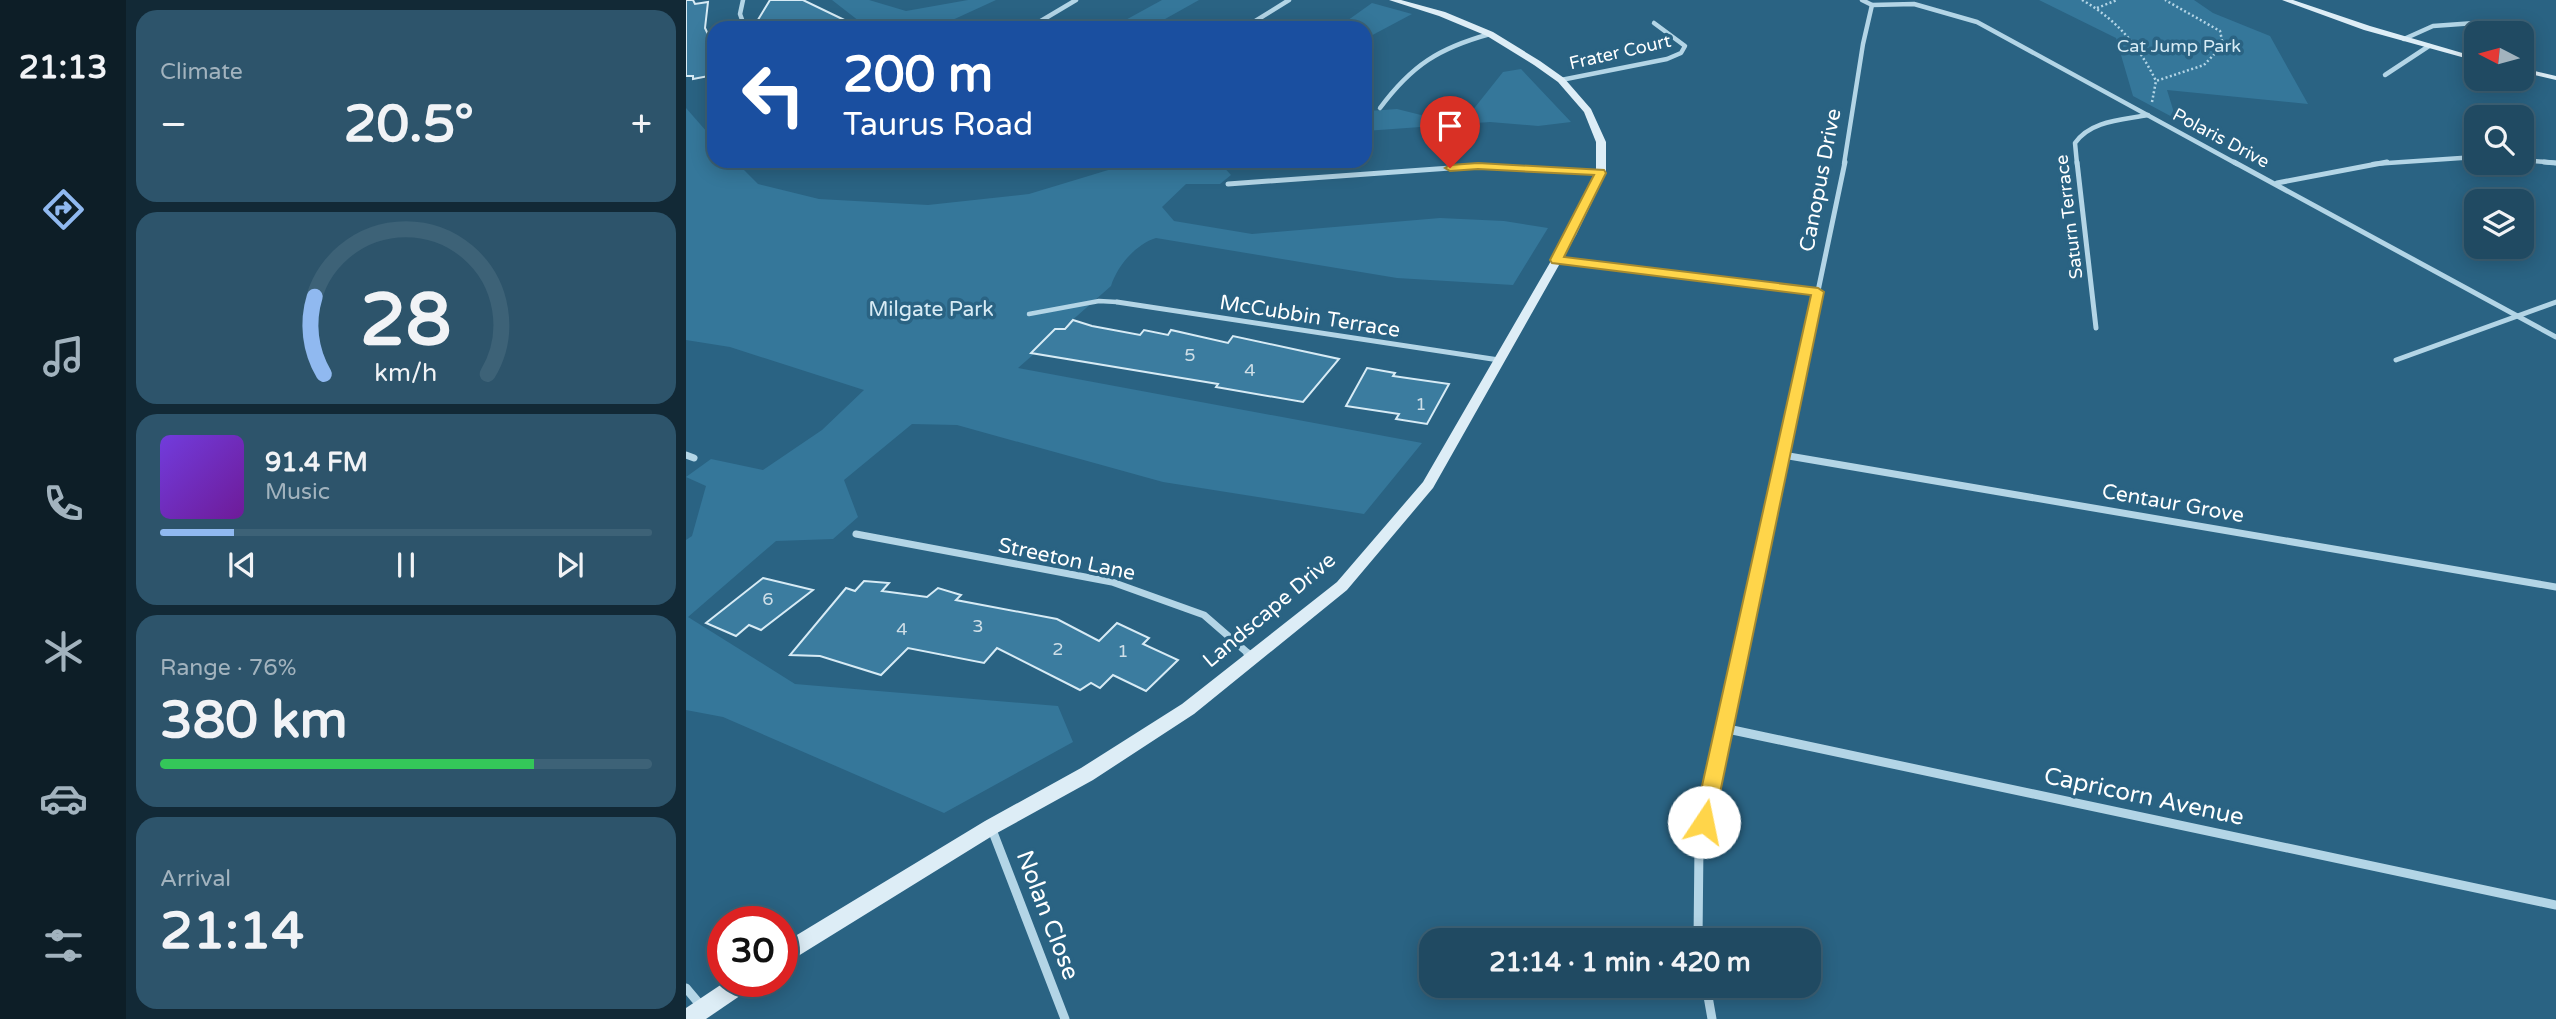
<!DOCTYPE html>
<html lang="en">
<head>
<meta charset="utf-8">
<style>
	body { margin:0; font-family:"Varela Round",sans-serif; background:#2d546b; color:#f1f3f6; height:100vh; display:flex; flex-direction:column; font-size:26px; white-space:nowrap }
	* { box-sizing:border-box; margin:0 }
	p { font-size:23px; color:#a2b3be }
	.icon { flex:none; width:38px; height:38px; fill:none; stroke:currentColor; stroke-width:2; stroke-linecap:round; stroke-linejoin:round }
	.map { position:relative; flex:1; overflow:hidden }
	.details { display:flex; flex-direction:column; gap:10px; padding:10px; background:#122936; width:560px }
	.details>* { flex:none }
	.top-card { position:absolute; left:21px; top:21px; width:665px; height:147px; border-radius:21px; box-shadow:0 4px 18px #0003,0 0 0 2px #3d6277; background:#1a4fa0; color:#fff; overflow:hidden }
	.needle { width:46px; rotate:276deg }
	.controls { position:absolute; left:1778px; top:21px; display:grid; gap:14px }
	.controls a { display:grid; place-items:center; width:70px; height:70px; border-radius:14px; background:#204a62; box-shadow:0 4px 18px #0003,0 0 0 2px #3d6277; font-size:35px }
	.speed { position:absolute; left:21px; top:906px; display:flex; gap:14px; font-size:35px; font-weight:700; text-align:center }
	.speed>* { display:grid; place-content:center; width:91px; height:91px; border-radius:50%; background:#204a62; box-shadow:0 4px 18px #0003,0 0 0 2px #3d6277; line-height:1 }
	.speed .limit { border:10px solid #d22; background:#fff; color:#111 }
	.pin { position:absolute; display:grid; place-items:center; width:60px; height:60px; color:#fff; margin:-72px -30px; border-radius:50% 50% 50% 0; rotate:-45deg; box-shadow:0 0 7px #0007 }
	.pin .icon { rotate:45deg }
	.me { position:absolute; width:77px; margin:-38px; rotate:11deg; stroke-linejoin:round; filter:drop-shadow(0 0 5px #0008) }
	.turn { display:flex; align-items:center; gap:24px; height:147px; padding:0 21px; font-size:32px }
	.turn .icon { width:91px; height:91px; stroke-width:2.5 }
	.turn b { display:block; font-size:49px; line-height:60px }
	.big { font-size:52px; font-weight:800; line-height:1.1 }
	.details .tile { flex:1; display:flex; flex-direction:column; justify-content:center; gap:10px; min-width:0; padding:0 24px; border-radius:21px; background:#2d546b }
	.details .dial { align-items:center; gap:0 }
	.dial svg { height:182px; overflow:visible; fill:none; stroke:#3d6277; stroke-width:7; stroke-linecap:round; text-anchor:middle }
	.dial text { fill:#f1f3f6; stroke:none }
	.song { display:flex; align-items:center; gap:21px }
	.cover { width:84px; height:84px; border-radius:10px; background:linear-gradient(135deg,hsl(260 70% 55%),hsl(280 70% 35%)) }
	.played { height:7px; border-radius:4px; background:linear-gradient(90deg,#90b9f0 15%,#3d6277 15%) }
	.keys { display:flex; justify-content:space-around; direction:ltr }
	.heat { display:flex; justify-content:space-between; align-items:center; font-size:38px; direction:ltr }
	.charge { height:10px; border-radius:5px; background:linear-gradient(90deg,#34c759 76%,#3d6277 0) }
	.trip { position:absolute; left:733px; top:928px; width:402px; height:70px; border-radius:21px; background:#204a62; box-shadow:0 4px 18px #0003,0 0 0 2px #3d6277; font-weight:800; line-height:70px; text-align:center }
	main { display:flex; flex:1; min-height:0 }
	.tabs { display:flex; flex-direction:column; width:126px; justify-content:space-around; align-items:center; background:#0d1e27; color:#a2b3be }
	.tabs .icon { width:49px; height:49px }
	.tabs .selected { color:#90b9f0 }
	.tabs b { font-size:32px; color:#f1f3f6 }
	.map>svg:first-child { display:block }
</style>
</head>
<body>
<main>
<nav class="tabs">
<b>21:13</b>
<svg class="icon selected" aria-label="directions" viewBox="0 0 24 24"><path d="M12 3l9 9-9 9-9-9zM9 14v-3h6M13 9l2 2-2 2"/></svg>
<svg class="icon" aria-label="music" viewBox="0 0 24 24"><path d="M9 18V5l10-2v13"/><circle cx="6" cy="18" r="3"/><circle cx="16" cy="16" r="3"/></svg>
<svg class="icon" aria-label="phone" viewBox="0 0 24 24"><path d="M5 4h4l2 5-3 2q2 4 5 5l2-3 5 2v4C11 20 4 13 5 4z"/></svg>
<svg class="icon" aria-label="climate" viewBox="0 0 24 24"><path d="M12 3v18M4 7l16 10M4 17L20 7"/></svg>
<svg class="icon" aria-label="car" viewBox="0 0 24 24"><path d="M5 17H2v-5l4-1 3-4h7l3 4 3 1v5h-3M9 17h6M6 11h13"/><circle cx="7" cy="17" r="2"/><circle cx="17" cy="17" r="2"/></svg>
<svg class="icon" aria-label="filters" viewBox="0 0 24 24"><path d="M4 7h16M4 17h16"/><circle cx="9" cy="7" r="2"/><circle cx="15" cy="17" r="2"/></svg>
</nav>
<section class="details">
<div class="tile"><p>Climate</p>
<div class="heat"><a>−</a><b class="big">20.5°</b><a>+</a></div>
</div>
<div class="tile dial"><svg viewBox="0 0 100 80">
<path d="M14 69A42 42 0 1 1 86 69"/>
<path d="M14 69A42 42 0 0 1 10 35" stroke="#90b9f0"/>
<text x="50" y="56" font-size="32" font-weight="700">28</text>
<text x="50" y="72" font-size="11">km/h</text>
</svg></div>
<div class="tile">
<div class="song"><i class="cover"></i><div><b>91.4 FM</b><p>Music</p></div></div>
<div class="played"></div>
<div class="keys"><svg class="icon" aria-label="previous" viewBox="0 0 24 24"><path d="M18 5L8 12l10 7zM5 5v14"/></svg><svg class="icon" aria-label="pause" viewBox="0 0 24 24"><path d="M8 5v14M16 5v14"/></svg><svg class="icon" aria-label="next" viewBox="0 0 24 24"><path d="M6 5l10 7-10 7zM19 5v14"/></svg></div>
</div>
<div class="tile"><p>Range · 76%</p><b class="big">380 km</b><div class="charge"></div></div>
<div class="tile"><p>Arrival</p><b class="big">21:14</b></div>
</section>
<div class="map">
<svg width="1870" height="1019" viewBox="0 0 1870 1019">
	<rect width="100%" height="100%" fill="#2a6383"/>
	<g fill="#35779a">
		<polygon points="146,0 183,0 220,11 282,0 310,0 249,28 182,28"/>
		<polygon points="476,0 513,0 463,28 425,28"/>
		<polygon points="1353,0 1508,0 1527,13 1584,36 1622,104 1481,90 1490,119 1447,96 1430,38"/>
		<polygon points="686,3 726,14 679,39 679,28 651,28"/>
		<polygon points="835,69 885,122 852,126 804,122 679,131 679,112 682,111 711,109 739,116 786,111 817,72"/>
		<path d="M 0,108 L 28,140 L 28,161 L 49,161 L 72,184 L 133,199 L 242,205 L 343,194 L 452,161 L 532,161 L 545,175 L 534,184 L 500,184 L 476,207 L 488,221 L 566,234 L 754,218 L 818,221 L 862,228 L 827,285 L 711,278 L 470,238 C 450,244 431,266 425,286 L 332,368 L 736,443 L 678,514 L 477,482 L 271,425 L 226,424 L 158,480 L 172,517 L 147,539 L 90,541 L 2,617 L 109,684 L 372,706 L 387,742 L 258,813 L 37,717 L 0,710 L 0,540 L 6,536 L 20,486 L 0,477 L 25,459 L 77,470 L 136,430 L 178,390 L 44,347 L 0,340 Z"/>
	</g>
	<g fill="#3b7c9f" stroke="#d7ebf5" stroke-width="2">
		<polygon points="0,0 7,0 9,4 22,2 19,28 28,47 28,75 7,79 7,76 0,76"/>
		<polygon points="84,0 117,0 175,28 67,28"/>
		<polygon points="387,320 406,326 454,335 458,330 482,335 485,330 542,343 547,336 653,359 617,402 530,387 532,384 345,353 369,329 379,329"/>
		<polygon points="681,368 709,373 707,376 763,384 741,424 710,419 713,414 660,406"/>
		<polygon points="77,578 127,590 75,630 63,625 50,636 20,623"/>
		<polygon points="178,581 203,583 196,591 241,597 252,588 275,595 270,600 371,619 413,641 431,623 463,638 457,644 492,660 460,691 427,675 414,688 405,683 394,690 311,648 298,663 222,648 195,675 134,656 104,655 160,588 169,591"/>
	</g>
	<g fill="none" stroke-linecap="round" stroke-linejoin="round">
		<g stroke="#b3d5e6" stroke-width="2.5" stroke-dasharray="2 2.5" stroke-linecap="butt">
			<path d="M 1396,0 C 1430,19 1453,46 1470,81"/>
			<polyline points="1411,8 1431,0"/>
			<polyline points="1466,102 1470,81 1518,65 1537,45 1534,31 1479,0"/>
		</g>
		<polyline stroke="#b3d5e6" stroke-width="4.5" points="343,314 413,301 431,302"/>
		<g stroke="#b3d5e6" stroke-width="4.5">
			<polyline points="57,0 54,14 59,28"/>
			<polyline points="1176,0 1186,5 1228,4 1291,22 1551,164"/>
			<polyline points="343,28 390,0"/>
			<polyline points="558,28 603,0"/>
			<polyline points="1718,39 1747,26 1789,23"/>
			<polyline points="1699,75 1743,46"/>
			<polyline points="875,80 981,59 995,53 999,46 968,23"/>
			<path d="M 694,108 C 726,65 753,48 804,34"/>
			<polyline points="1836,160 1870,163"/>
			<polyline points="1158,164 1177,44 1186,5"/>
			<path d="M 1391,164 L 1389,143 C 1405,120 1437,120 1462,115"/>
			<polyline points="1687,164 1790,157"/>
		</g>
		<g stroke="#b3d5e6" stroke-width="5">
			<polyline points="1391,162 1410,328"/>
			<polyline points="1548,162 1870,337"/>
			<polyline points="1858,162 1870,163"/>
			<polyline points="1591,183 1701,162"/>
			<polyline points="542,184 792,166 915,173"/>
			<polyline points="870,260 1132,292"/>
			<polyline points="431,302 813,360"/>
			<polyline points="1710,360 1870,302"/>
			<polyline points="1114,377 1159,162"/>
		</g>
		<g stroke="#b3d5e6" stroke-width="7">
			<polyline points="0,455 8,458"/>
			<polyline points="1097,455 1870,587"/>
			<polyline points="170,534 426,582 518,615 564,655"/>
			<polyline points="1054,655 1114,375"/>
		</g>
		<g stroke="#b3d5e6" stroke-width="9">
			<polyline points="562,654 567,658"/>
			<polyline points="1037,728 1870,905"/>
			<polyline points="305,827 379,1019"/>
			<polyline points="1012,940 1013,845 1054,654"/>
			<polyline points="1020,985 1026,1019"/>
			<polyline points="0,988 16,1007"/>
		</g>
		<g fill="#ddedf6" fill-rule="evenodd">
			<polygon points="703,0 715,0 759,12 807,32 854,61 878,78 905,109 920,142 920,173 890,235 747,488 661,590 508,714 407,780 311,833 96,966 96,944 299,821 395,768 496,704 651,582 737,482 880,235 910,173 910,142 898,112 872,82 848,65 801,36 753,16"/>
			<polygon points="1596,0 1607,0 1684,26 1790,57 1790,61 1678,30"/>
			<polygon points="1836,68 1870,76 1870,80 1836,72"/>
			<polygon points="39,982 67,982 64,989 20,1019 0,1019 0,1008"/>
		</g>
	</g>
	<polygon fill="#ffd54a" stroke="#a68a30" stroke-width="2" points="792,163 918,170 920,173 878,257 1132,288 1138,292 1028,822 1025,829 1018,831 1011,829 1008,822 1125,295 866,263 864,260 908,175 792,169 764,171 759,168 764,165"/>
	<g text-anchor="middle" stroke-width="7" stroke-linejoin="round" paint-order="stroke">
		<g font-size="18" fill="#d7ebf5" stroke="#2a6383">
			<text x="1493" y="52">Cat Jump Park</text>
		</g>
		<g font-size="18" fill="#fff" stroke="#2a6383">
			<text transform="translate(934 52) rotate(-13)" y="6">Frater Court</text>
			<text transform="translate(1535 138) rotate(28)" y="6">Polaris Drive</text>
			<text transform="translate(1383 217) rotate(-97)" y="6">Saturn Terrace</text>
		</g>
		<g font-size="18" fill="#cedee7">
			<text x="504" y="361">5</text>
			<text x="564" y="376">4</text>
			<text x="735" y="410">1</text>
			<text x="82" y="605">6</text>
			<text x="292" y="632">3</text>
			<text x="216" y="635">4</text>
			<text x="372" y="655">2</text>
			<text x="437" y="657">1</text>
		</g>
		<g font-size="21" fill="#fff" stroke="#2a6383">
			<text transform="translate(1134 180) rotate(-79)" y="7">Canopus Drive</text>
			<text transform="translate(624 316) rotate(9)" y="7">McCubbin Terrace</text>
			<text transform="translate(1487 503) rotate(10)" y="7">Centaur Grove</text>
			<text transform="translate(381 559) rotate(12)" y="7">Streeton Lane</text>
			<text transform="translate(583 610) rotate(-40)" y="7">Landscape Drive</text>
		</g>
		<g font-size="21" fill="#d7ebf5" stroke="#2a6383">
			<text x="245" y="316">Milgate Park</text>
		</g>
		<g font-size="24" fill="#fff" stroke="#2a6383">
			<text transform="translate(1458 796) rotate(12)" y="8">Capricorn Avenue</text>
			<text transform="translate(362 915) rotate(69)" y="8">Nolan Close</text>
		</g>
	</g>
</svg>
<div class="controls">
<a><svg class="needle" viewBox="-14 -14 28 28"><path d="M0-13l5 13h-10z" fill="#e53935"/><path d="M0 13l5-13h-10z" fill="#a2b3be"/></svg></a>
<a><svg class="icon" aria-label="search" viewBox="0 0 24 24"><circle cx="10" cy="10" r="6"/><path d="M15 15l6 6"/></svg></a>
<a><svg class="icon" aria-label="layers" viewBox="0 0 24 24"><path d="M12 4l9 5-9 5-9-5zM3 14l9 5 9-5"/></svg></a>
</div>
<div class="speed"><div class="limit">30</div></div>
<div class="pin" style="left:764px;top:168px;background:#d93025"><svg class="icon" aria-label="arrive" viewBox="0 0 24 24"><path d="M6 21V4h12l-3 4 3 4H6"/></svg></div>
<svg class="me" style="left:1018px;top:822px" viewBox="-20 -20 40 40"><circle r="19" fill="#fff"/><path d="M0-13L10 11 0 6-10 11z" fill="#ffd54a"/></svg>
<div class="trip">21:14 · 1 min · 420 m</div>
<div class="top-card">
<div class="turn"><svg class="icon" aria-label="left" viewBox="0 0 24 24"><path d="M17 20v-9H6M10 6l-5 5 5 5"/></svg><div><b>200 m</b>Taurus Road</div></div>
</div>
</div>
</main>
</body>
</html>
